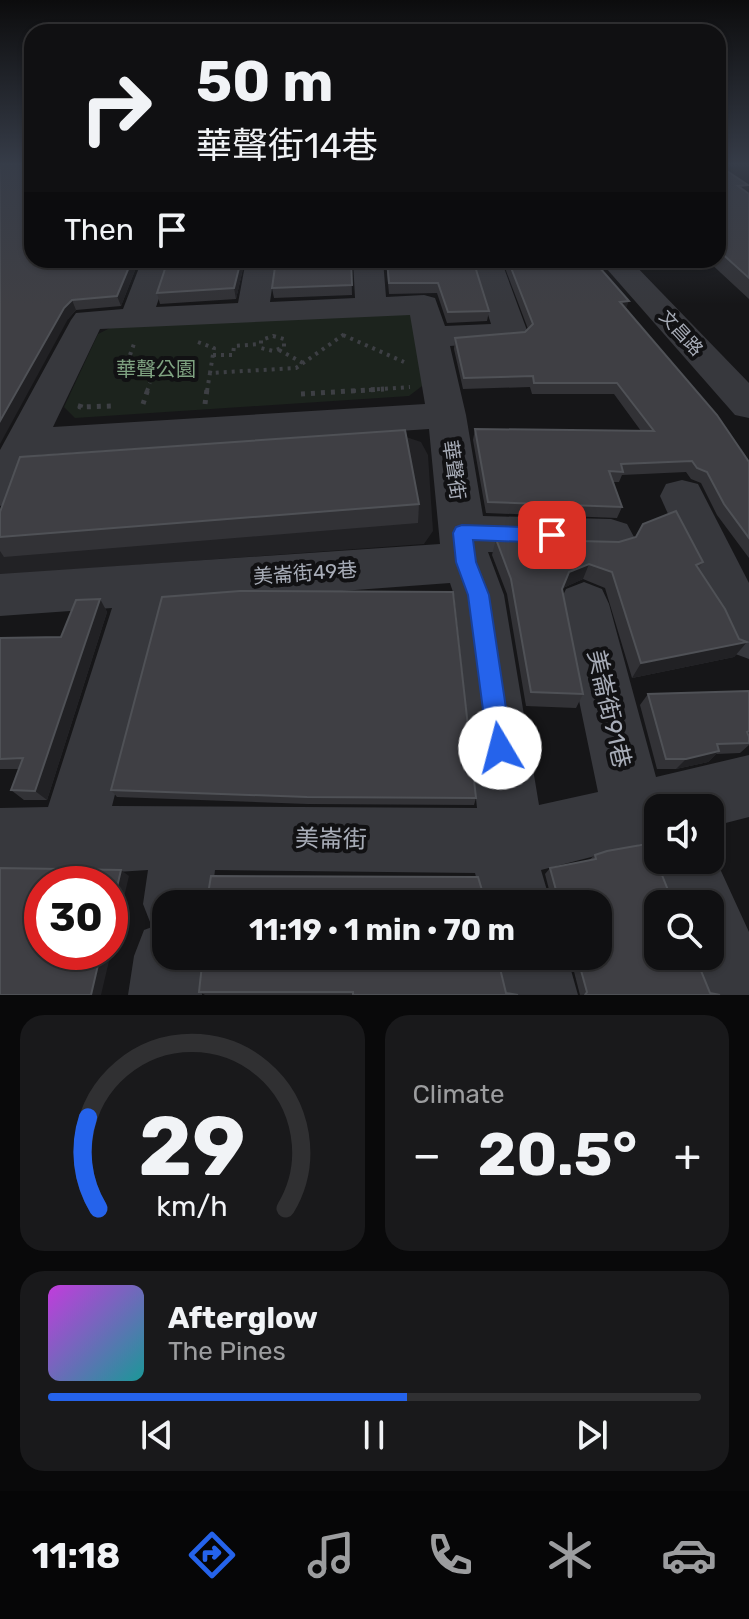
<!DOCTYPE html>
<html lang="en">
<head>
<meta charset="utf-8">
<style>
	body { margin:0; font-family:Rubik,"Noto Sans TC",sans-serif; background:#19191b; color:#f1f3f6; height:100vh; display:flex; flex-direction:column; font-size:30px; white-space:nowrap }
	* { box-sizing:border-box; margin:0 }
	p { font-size:26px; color:#9c9d9f }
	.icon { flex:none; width:44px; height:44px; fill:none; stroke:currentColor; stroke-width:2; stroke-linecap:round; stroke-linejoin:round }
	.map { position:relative; height:995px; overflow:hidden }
	.drawer { display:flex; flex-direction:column; gap:20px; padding:20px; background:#09090a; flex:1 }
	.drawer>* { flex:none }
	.banner { position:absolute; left:24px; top:24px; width:702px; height:244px; border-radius:24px; box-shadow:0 2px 6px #0004,0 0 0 2px #303032; background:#101012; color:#f1f3f6; overflow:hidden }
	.fabs { position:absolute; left:644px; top:794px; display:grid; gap:16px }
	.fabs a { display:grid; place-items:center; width:80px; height:80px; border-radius:16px; background:#101012; box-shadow:0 2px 6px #0004,0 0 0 2px #303032; font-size:40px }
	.speed { position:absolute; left:24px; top:866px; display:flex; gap:16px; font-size:40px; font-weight:700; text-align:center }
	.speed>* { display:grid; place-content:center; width:104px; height:104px; border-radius:50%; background:#101012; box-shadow:0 2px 6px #0004,0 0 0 2px #303032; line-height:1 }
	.speed .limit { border:12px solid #d22; background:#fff; color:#111 }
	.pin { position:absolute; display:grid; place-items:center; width:68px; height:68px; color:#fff; margin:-34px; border-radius:16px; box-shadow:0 4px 12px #0006 }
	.me { position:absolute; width:88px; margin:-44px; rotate:352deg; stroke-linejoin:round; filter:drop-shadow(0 0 6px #0008) }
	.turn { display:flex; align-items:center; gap:28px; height:168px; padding:0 40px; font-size:36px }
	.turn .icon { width:104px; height:104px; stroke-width:2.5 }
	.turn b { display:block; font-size:56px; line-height:68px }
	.then { display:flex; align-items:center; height:76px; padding:0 40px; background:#0003; gap:16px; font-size:30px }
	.big { font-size:60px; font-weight:700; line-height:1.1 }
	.drawer .tile { flex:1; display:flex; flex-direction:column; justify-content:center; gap:12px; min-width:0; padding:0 28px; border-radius:24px; background:#19191b }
	.drawer .dial { align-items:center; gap:0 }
	.dial svg { height:208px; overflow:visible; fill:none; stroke:#303032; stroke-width:7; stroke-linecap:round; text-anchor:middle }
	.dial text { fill:#f1f3f6; stroke:none }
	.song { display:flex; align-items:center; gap:24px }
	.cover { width:96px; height:96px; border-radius:12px; background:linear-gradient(135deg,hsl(290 70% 55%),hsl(180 70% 35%)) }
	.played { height:8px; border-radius:4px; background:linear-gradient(90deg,#2563eb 55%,#303032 55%) }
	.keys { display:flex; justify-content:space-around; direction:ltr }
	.heat { display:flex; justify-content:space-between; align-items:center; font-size:44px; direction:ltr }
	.drawer .tiles { flex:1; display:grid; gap:20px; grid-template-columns:1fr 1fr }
	.tile:last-child { grid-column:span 2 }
	.trip { position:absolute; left:152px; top:890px; width:460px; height:80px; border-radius:24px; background:#101012; box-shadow:0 2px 6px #0004,0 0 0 2px #303032; font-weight:700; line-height:80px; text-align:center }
	.tab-bar { display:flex; height:128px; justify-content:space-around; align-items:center; background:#060607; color:#9c9d9f }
	.tab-bar .icon { width:56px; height:56px }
	.tab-bar .selected { color:#2563eb }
	.tab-bar b { font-size:36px; color:#f1f3f6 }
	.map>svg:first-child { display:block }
</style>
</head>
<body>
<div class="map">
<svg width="749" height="995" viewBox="0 0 749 995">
	<rect width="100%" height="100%" fill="#161618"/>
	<polygon fill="#222225" points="403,436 421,442 428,455 433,531 424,544 0,575 0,516"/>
	<polygon fill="#1c231d" points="407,311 417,316 426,383 409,396 75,418 64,407 98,334 110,328"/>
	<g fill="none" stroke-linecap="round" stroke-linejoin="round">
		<g stroke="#3d3f44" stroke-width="4" stroke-dasharray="3 5" stroke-linecap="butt">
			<polyline points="343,335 404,362"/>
			<polygon points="273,336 284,339 284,347 273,351 261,348 261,340"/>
			<polyline points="198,342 214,348 210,373"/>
			<polyline points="279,350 303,363"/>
			<polyline points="130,355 135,341"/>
			<polyline points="213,355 233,355 234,346 260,344"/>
			<polyline points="147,391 150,383"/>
			<polyline points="207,391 210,373 296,368 346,333"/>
			<polyline points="353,391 410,387"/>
		</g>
		<g stroke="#3d3f44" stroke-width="5" stroke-dasharray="4 6" stroke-linecap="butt">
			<polyline points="301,394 384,389"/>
			<polyline points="81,404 80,407 111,406"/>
			<polyline points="143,404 148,389"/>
			<polyline points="205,404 207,389"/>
		</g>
		<g fill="#37383d" fill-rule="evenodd">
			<path d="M 142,260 L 172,260 L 156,307 L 238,303 L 246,260 L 276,260 L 270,302 L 355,298 L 353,260 L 383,260 L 386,297 L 424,295 L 435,298 L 445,326 L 491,324 L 471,260 L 501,260 L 528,333 L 523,340 L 450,346 L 466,415 L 483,516 L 611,519 L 627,524 L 634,537 L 627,550 L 611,555 L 488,552 L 504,595 L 539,805 L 598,792 L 559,604 L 566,589 L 584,582 L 602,589 L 609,604 L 656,777 L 749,755 L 749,817 L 710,827 L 710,808 L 658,808 L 658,860 L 710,860 L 710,847 L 749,932 L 749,995 L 702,995 L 687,956 L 710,956 L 710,904 L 666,904 L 649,860 L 657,840 L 541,870 L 551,904 L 483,904 L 475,873 L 215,870 L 211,904 L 166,904 L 166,956 L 206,956 L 202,995 L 128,995 L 134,956 L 144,930 L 152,927 L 143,904 L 148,870 L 70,875 L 0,874 L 0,808 L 48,807 L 112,608 L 0,616 L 0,574 L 440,544 L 429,429 L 39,455 L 15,501 L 0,506 L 0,450 L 71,320 L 76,313 L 123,309 ZM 410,315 L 425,404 L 53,427 L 100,329 ZM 450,583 L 454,595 L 477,808 L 112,806 L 164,604 Z"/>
			<polygon points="599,260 630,260 749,383 749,418 735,415"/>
			<polygon points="682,480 698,484 749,583 749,659 730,652 660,496 666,484"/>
			<polygon points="495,956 567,956 578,995 504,995"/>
		</g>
	</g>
	<g fill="#323236">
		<polygon points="0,165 139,260 121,306 76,310 68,319"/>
		<polygon points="718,165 749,194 749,299 707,260 718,260"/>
		<polygon points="245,260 236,299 160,304 157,293"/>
		<polygon points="351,260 352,295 274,298 272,288"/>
		<polygon points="386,260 473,260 489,311 487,321 447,323 437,293 389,294"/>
		<polygon points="502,260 593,260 626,308 749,462 749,558 717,515 701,483 691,479 686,472 622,475 619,482 613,482 622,507 617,518 486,513 473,440 475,429 641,431 614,394 532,394 530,387 463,389 454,349 455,338 525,332 528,329"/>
		<polygon points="419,504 418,523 4,557 0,551 0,512"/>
		<polygon points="496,539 703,562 698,569 739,639 747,642 734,657 632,678 605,588 583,579 563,588 562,590 583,694 576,708 526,706 507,594 492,555"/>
		<polygon points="100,599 107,612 47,800 24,800 11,790 19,769 0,769 0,638 61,637"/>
		<polygon points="749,691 749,745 740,753 716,754 708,762 676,769 657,769 640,705 648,694"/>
		<polygon points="111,790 476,798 474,805 308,804 117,797"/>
		<polygon points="595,855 654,855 658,904 710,993 580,995 570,956 598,956 598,904 540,904 542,902 552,901 545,874 550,868 589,860"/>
		<polygon points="199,992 506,993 518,995 205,995"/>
	</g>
	<g fill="#212124">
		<polygon points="132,260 139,260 121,306 117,296"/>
		<polygon points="241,260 245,260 236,299 234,288"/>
		<polygon points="72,300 76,310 68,319 0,444 0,421 64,308"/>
		<polygon points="629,301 625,311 620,302"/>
		<polygon points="589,564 583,579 563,588 556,605 569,572"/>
		<polygon points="100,599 107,612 47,800 35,791"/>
		<polygon points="747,642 734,657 632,678 641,663"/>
		<polygon points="719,751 708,762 676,769 686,759"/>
		<polygon points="121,870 129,876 101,995 91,995 101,952 110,952 110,917"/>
	</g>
	<g fill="#3f3f44" stroke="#4f5156" stroke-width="2">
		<polygon points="0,165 32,165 32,260 132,260 117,296 72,300 64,308 0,421"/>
		<polygon points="718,165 748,185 738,186 749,194 749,278 718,250"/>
		<polygon points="168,260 241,260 234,288 157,293"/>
		<polygon points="276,260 351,260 352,285 272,288"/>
		<polygon points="387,260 473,260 489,311 448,312 438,283 389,283"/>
		<polygon points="508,260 593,260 629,301 620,302 717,415 749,462 749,538 724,504 707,472 697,468 692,461 621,464 623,472 609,471 622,507 488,502 475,429 654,431 617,383 534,383 533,376 464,378 455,338 525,332 533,324"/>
		<polygon points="405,430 419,504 0,537 0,512 20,457"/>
		<polygon points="676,511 703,562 696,565 725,609 739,639 747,642 641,663 612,572 589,564 569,572 562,589 583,694 531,692 511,579 496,539 619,542 636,537 643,524"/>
		<polygon points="240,591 453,592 476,798 307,797 111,790 162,597"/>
		<polygon points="100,599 35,791 11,790 23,758 0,759 0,638 61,637 76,600"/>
		<polygon points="749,691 749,731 747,732 749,737 749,743 717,744 719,751 686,759 666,759 648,694"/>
		<polygon points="658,842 654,855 672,900 684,902 685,904 658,904 658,956 695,956 710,993 720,995 585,995 587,992 577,956 598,956 598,904 543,904 542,902 559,901 550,868 596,859 595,855 607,851"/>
		<polygon points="0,868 121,870 110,917 110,884 42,884 42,952 101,952 91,995 92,995 0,995"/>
		<polygon points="211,876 478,877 485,900 507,901 507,904 194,904 194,901 207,900"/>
		<polygon points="203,956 497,956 506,993 518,995 353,995 353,992 199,992"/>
	</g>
	<linearGradient id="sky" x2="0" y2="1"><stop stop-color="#0c0c0d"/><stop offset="0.54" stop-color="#363c48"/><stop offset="1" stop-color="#363c48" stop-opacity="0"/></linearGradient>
	<rect width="749" height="304" fill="url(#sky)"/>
	<polygon fill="#2563eb" stroke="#184099" stroke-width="2" points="462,525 552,528 558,530 561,535 558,540 552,543 473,540 476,562 489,595 512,748 509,757 500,761 491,757 488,748 468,595 456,562 453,533 456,527"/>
	<g text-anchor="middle" stroke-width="8" stroke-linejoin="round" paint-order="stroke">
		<g font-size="18" fill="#a8adb8" stroke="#111113">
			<text transform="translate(681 333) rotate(47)" y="6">文昌路</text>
		</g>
		<g font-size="20" fill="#7fa381" stroke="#111113">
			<text x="156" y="376">華聲公園</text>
		</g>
		<g font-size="20" fill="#a8adb8" stroke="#111113">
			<text transform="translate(454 470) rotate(82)" y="7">華聲街</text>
			<text transform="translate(305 573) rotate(-4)" y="7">美崙街49巷</text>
		</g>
		<g font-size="24" fill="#a8adb8" stroke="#111113">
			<text transform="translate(609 709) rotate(77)" y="8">美崙街91巷</text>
			<text transform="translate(331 839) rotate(1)" y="8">美崙街</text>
		</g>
	</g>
</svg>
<div class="fabs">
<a><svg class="icon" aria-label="sound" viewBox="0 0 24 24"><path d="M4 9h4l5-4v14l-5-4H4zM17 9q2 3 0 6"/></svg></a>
<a><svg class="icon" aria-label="search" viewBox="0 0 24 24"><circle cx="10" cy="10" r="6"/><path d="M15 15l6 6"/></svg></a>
</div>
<div class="speed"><div class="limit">30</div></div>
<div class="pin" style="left:552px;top:535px;background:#d93025"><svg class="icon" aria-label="arrive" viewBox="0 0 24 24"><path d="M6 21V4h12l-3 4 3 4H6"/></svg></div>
<svg class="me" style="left:500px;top:748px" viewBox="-20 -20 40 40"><circle r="19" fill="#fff"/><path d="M0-13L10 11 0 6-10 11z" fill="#2563eb"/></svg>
<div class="trip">11:19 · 1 min · 70 m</div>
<div class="banner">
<div class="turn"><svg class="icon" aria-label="right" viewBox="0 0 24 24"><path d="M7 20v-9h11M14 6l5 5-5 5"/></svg><div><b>50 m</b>華聲街14巷</div></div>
<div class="then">Then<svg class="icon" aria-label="arrive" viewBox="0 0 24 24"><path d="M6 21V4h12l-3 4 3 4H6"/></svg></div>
</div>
</div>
<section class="drawer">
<div class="tiles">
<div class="tile dial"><svg viewBox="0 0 100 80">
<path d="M14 69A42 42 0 1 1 86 69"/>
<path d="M14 69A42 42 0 0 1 10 34" stroke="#2563eb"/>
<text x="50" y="56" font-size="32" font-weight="700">29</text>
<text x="50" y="72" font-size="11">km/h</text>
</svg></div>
<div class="tile"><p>Climate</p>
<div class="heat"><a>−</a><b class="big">20.5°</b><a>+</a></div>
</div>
<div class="tile">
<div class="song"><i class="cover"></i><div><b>Afterglow</b><p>The Pines</p></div></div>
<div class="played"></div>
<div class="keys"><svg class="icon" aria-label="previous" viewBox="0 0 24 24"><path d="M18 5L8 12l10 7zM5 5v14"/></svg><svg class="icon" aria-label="pause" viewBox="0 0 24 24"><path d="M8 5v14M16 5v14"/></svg><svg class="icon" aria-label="next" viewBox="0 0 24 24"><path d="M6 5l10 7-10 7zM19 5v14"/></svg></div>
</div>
</div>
</section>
<nav class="tab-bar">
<b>11:18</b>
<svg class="icon selected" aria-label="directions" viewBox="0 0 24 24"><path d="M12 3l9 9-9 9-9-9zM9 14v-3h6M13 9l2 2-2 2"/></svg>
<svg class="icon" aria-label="music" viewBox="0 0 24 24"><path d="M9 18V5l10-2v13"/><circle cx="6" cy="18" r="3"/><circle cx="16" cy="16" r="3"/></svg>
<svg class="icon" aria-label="phone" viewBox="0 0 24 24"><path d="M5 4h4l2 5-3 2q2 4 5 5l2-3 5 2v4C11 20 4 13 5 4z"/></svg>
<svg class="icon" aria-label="climate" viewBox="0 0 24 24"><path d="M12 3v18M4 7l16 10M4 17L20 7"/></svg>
<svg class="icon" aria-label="car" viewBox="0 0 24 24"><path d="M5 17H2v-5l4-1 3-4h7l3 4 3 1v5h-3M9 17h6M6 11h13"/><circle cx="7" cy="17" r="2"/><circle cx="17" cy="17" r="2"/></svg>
</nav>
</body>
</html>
